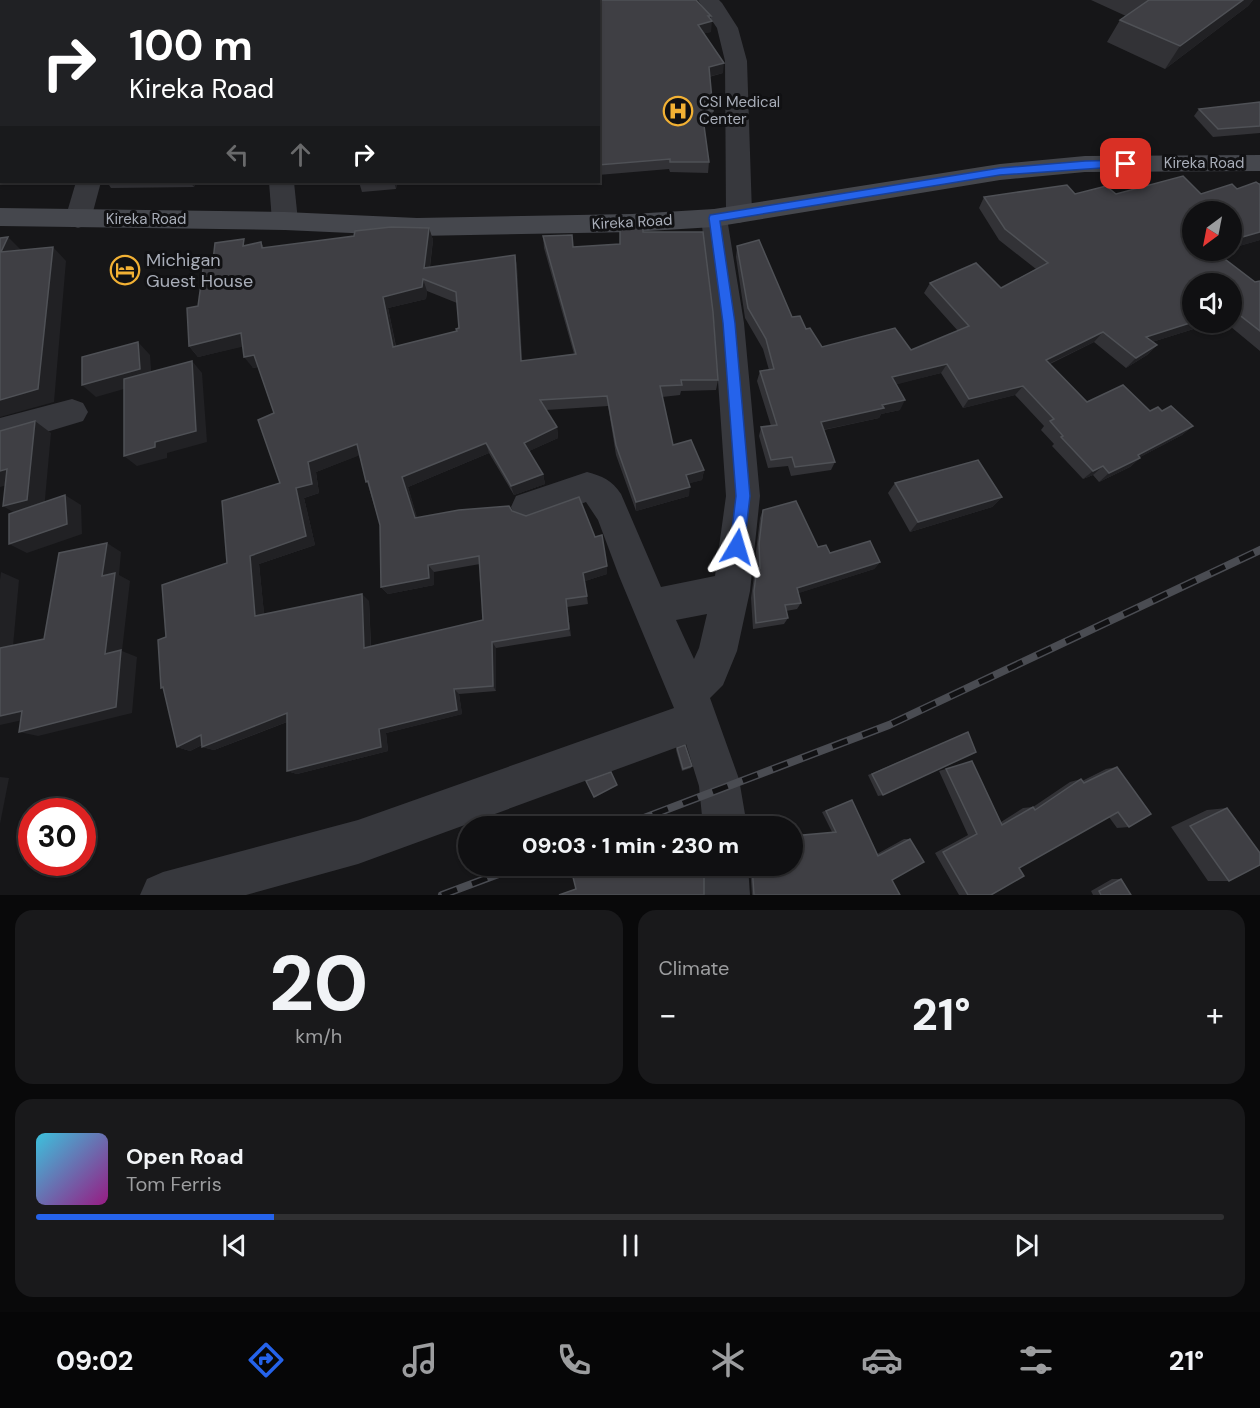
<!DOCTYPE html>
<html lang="en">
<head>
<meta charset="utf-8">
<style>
	body { margin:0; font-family:"DM Sans",sans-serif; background:#19191b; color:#f1f3f6; height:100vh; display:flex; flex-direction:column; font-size:22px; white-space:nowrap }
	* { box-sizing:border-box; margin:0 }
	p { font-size:20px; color:#9c9d9f }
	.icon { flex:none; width:33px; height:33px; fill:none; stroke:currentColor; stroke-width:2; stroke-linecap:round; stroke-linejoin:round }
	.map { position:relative; height:895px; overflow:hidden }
	.side { display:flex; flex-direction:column; gap:15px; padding:15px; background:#09090a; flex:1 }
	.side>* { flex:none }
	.banner { position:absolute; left:0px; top:0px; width:600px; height:183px; box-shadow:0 2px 4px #0004,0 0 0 2px #303032; background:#202124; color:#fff; overflow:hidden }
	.needle { width:39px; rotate:212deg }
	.fabs { position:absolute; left:1182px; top:201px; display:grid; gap:12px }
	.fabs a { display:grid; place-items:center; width:60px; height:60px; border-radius:50%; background:#101012; box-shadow:0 2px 4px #0004,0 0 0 2px #303032; font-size:30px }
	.speed { position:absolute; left:18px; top:798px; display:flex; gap:12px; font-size:30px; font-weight:700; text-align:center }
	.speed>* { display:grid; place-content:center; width:78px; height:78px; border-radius:50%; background:#101012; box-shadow:0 2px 4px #0004,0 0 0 2px #303032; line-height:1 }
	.speed .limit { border:9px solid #d22; background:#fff; color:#111 }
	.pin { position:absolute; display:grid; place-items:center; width:51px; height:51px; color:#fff; margin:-26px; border-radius:12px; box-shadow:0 3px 9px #0006 }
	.me { position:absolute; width:66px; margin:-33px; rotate:7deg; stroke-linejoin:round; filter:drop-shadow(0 0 4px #0008) }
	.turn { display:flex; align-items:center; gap:21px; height:126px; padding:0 30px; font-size:27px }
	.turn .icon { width:78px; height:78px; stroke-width:2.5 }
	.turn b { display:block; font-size:42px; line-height:51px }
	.lanes { display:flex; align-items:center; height:57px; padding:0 30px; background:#0003; justify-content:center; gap:30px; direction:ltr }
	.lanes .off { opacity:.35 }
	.big { font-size:45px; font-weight:800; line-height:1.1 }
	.side .card { flex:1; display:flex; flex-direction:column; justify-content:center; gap:9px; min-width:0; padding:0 21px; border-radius:18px; background:#19191b }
	.side .dial { align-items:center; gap:0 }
	.dial b { font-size:78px; line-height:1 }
	.song { display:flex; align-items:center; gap:18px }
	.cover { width:72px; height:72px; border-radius:9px; background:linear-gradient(135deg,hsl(190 70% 55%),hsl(310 70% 35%)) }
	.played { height:6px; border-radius:3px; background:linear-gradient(90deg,#2563eb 20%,#303032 20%) }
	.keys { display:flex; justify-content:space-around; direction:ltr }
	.heat { display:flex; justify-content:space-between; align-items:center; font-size:33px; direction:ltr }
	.side .tiles { flex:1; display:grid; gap:15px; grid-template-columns:1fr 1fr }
	.card:last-child { grid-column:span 2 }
	.trip { position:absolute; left:458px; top:816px; width:345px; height:60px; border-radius:30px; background:#101012; box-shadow:0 2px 4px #0004,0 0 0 2px #303032; font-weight:800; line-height:60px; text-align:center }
	.dock { display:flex; height:96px; justify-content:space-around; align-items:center; background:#060607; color:#9c9d9f }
	.dock .icon { width:42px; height:42px }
	.dock .active { color:#2563eb }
	.dock b { font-size:27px; color:#f1f3f6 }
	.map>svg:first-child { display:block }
</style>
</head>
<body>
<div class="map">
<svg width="1260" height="895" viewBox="0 0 1260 895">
	<rect width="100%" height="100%" fill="#161618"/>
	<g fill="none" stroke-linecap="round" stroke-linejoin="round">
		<g fill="#37383d" fill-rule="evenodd">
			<rect x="115" y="0" width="20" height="2"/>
			<polygon points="698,0 719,0 722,3 738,28 747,61 752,214 748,220 739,223 730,220 726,214 725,61 717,28"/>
			<polygon points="76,182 101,182 91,219 87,225 78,228 69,225 65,219"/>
			<polygon points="269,182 294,182 298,221 294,228 285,230 276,228 272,221"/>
			<path d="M 714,209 L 723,212 L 727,218 L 744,323 L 760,496 L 750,591 L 737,651 L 723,685 L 710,698 L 739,779 L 747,826 L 703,826 L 699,786 L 686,744 L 358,864 L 246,895 L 140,895 L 147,879 L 163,872 L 358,820 L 674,708 L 619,576 L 598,520 L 586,502 L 528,523 L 516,518 L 511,507 L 516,496 L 587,472 C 602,476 612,480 621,494 L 661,587 L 715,576 L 726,496 L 714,323 L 701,218 L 705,212 ZM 707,614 L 699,648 L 694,659 L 676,620 Z"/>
			<polygon points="72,399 83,403 88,412 83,421 0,446 0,418"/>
			<polygon points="704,866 748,866 750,895 704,895"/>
		</g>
		<polygon fill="#45474d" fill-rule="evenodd" points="1260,155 1260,171 1085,172 1000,180 714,227 632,232 417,236 285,230 0,226 0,208 285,212 417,218 632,214 714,209 1000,164 1085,156"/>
		<g stroke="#4a4c52" stroke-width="8">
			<g id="rail">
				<polyline points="623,826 889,725 1260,550"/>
				<polyline points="442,895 520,866"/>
			</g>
		</g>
		<use href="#rail" stroke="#111113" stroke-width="5" stroke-dasharray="16" stroke-linecap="butt"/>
	</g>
	<g fill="#323236" fill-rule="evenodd">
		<polygon points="0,0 14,0 15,2 2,2 2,74 0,74"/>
		<polygon points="1091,0 1253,0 1248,6 1165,69 1107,42 1120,20 1126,16"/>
		<polygon points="598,2 711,16 711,32 704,33 723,73 709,77 713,111 712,122 703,122 709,162 708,173 670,172 669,169 598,175"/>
		<polygon points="1260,102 1260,133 1213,137 1194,116 1199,109"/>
		<polygon points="107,182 196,182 194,187 111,188"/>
		<polygon points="359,182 397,182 396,189 362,192"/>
		<polygon points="1260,184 1260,240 1232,248 1192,250 1224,250 1216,253 1255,282 1260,281 1260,351 1225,322 1232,322 1232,284 1192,322 1216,322 1152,342 1157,345 1147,355 1126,368 1094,342 1050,364 1087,402 1150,411 1162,411 1193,426 1182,435 1140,457 1140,458 1130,467 1099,482 1093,475 1083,479 1052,446 1054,444 1041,430 1044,426 1015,395 963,408 941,373 896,384 900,410 881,414 879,418 824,430 835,462 831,470 791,476 788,466 768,468 759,436 761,427 771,426 757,381 760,371 769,370 763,349 745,318 736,257 737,246 792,317 806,329 822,347 911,350 958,331 924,293 930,283 1001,288 1036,269 999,240 979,208 984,197 1075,194 1201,194 1237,189"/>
		<path d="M 429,228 L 433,240 L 430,267 L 515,255 L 517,267 L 522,361 L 574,354 L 544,248 L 543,236 L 573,247 L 620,244 L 643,232 L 718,380 L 716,390 L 681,391 L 680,395 L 662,397 L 673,445 L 704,470 L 702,480 L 689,483 L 689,496 L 636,511 L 616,455 L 608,406 L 546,410 L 557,427 L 558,438 L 529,451 L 543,474 L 545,484 L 514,495 L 489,453 L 408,487 L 417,518 L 512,511 L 607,574 L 585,581 L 588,604 L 567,607 L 571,636 L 496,648 L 496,691 L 459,694 L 462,714 L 386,733 L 388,751 L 297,774 L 287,771 L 287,722 L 214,750 L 202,747 L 202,745 L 190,751 L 177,747 L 166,637 L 227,563 L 280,483 L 274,413 L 258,367 L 253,368 L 243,346 L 198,357 L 189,346 L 198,306 L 213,261 L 247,245 L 261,242 L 264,248 ZM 427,291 L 457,303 L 459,328 L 457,331 L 396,346 L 388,308 L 426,299 ZM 359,455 L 380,525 L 381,587 L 388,594 L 434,585 L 434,572 L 480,564 L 483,620 L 371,646 L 369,601 L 264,614 L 259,564 L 315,545 L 304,498 L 319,493 L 316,472 Z"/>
		<polygon points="895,483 1002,497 992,507 910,532 888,493"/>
		<polygon points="763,510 818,547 830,553 880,562 874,569 798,593 801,603 797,609 786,611 788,618 784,624 753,629 751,598 754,576 757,568 756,552 760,518"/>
		<polygon points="968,732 883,795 878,796 868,775"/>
		<polygon points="677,748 692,766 691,768 682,771 676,750"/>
		<polygon points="972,761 1001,822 1023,808 1033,807 1070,782 1081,779 1082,781 1106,769 1117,767 1129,827 1117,828 1109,817 1019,868 991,895 959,895 935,853 968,835 939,771"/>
		<polygon points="847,802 877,854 904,839 910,839 892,880 900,895 752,895 750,866 792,866 832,832 822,812"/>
		<polygon points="1227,808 1229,881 1208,881 1171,827 1207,810"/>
		<polygon points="1112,879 1121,879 1131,895 1093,895 1091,891"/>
	</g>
	<g fill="#212124">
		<polygon points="2,0 14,0 15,2 2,2 2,30 0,28 0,3"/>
		<polygon points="1243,0 1253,0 1248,6 1165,69 1180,46"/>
		<polygon points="708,16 711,16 710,22 712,21 711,32 697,35 698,25"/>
		<polygon points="724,63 723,73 707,77 709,67"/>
		<polygon points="0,153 2,153 2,162 0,163"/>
		<polygon points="190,182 196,182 194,187"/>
		<polygon points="394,182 397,182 396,189"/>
		<polygon points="429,228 433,240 428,280 424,268"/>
		<polygon points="1260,232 1260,240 1232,248 1232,240"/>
		<polygon points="8,237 22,251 1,252"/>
		<polygon points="53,247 66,261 54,402 0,417 0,400"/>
		<polygon points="515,255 517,267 523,372 521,361"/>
		<polygon points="423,279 427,291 426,299 388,308 398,358 393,347 383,297"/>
		<polygon points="1193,322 1216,322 1136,347 1146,337"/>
		<polygon points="1103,332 1094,342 1038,369 1046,360"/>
		<polygon points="241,333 250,345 198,357 189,346"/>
		<polygon points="138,342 150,355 152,381 96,397 82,385"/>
		<polygon points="1157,345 1147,355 1126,368 1136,358"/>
		<polygon points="254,355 262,366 253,368 244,357"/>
		<polygon points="192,361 202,373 207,442 167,453 167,458 137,466 124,456 155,442"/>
		<polygon points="947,364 941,373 887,387 892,377"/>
		<polygon points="1023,386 1015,395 963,408 969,399"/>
		<polygon points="905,400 900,410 881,414 879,418 817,431 821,422 882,405"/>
		<polygon points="35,421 51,433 44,510 21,517 3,506"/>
		<polygon points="1193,426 1182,435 1127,464 1138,455"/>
		<polygon points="557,427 558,438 527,452 524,443"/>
		<polygon points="486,443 489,453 408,487 420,527 415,518 402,477"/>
		<polygon points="357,444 363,454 316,472 319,493 304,498 315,545 259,564 265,623 255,616 250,556 296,488 308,462"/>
		<polygon points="1140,458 1130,467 1099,482 1109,473"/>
		<polygon points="1103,466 1093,475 1083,479 1093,471"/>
		<polygon points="7,469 25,480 0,487 0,471"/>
		<polygon points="704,470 702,480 684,485 686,475"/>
		<polygon points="543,474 545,484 514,495 511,486"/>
		<polygon points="690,487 689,496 636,511 636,502"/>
		<polygon points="65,495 81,505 82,534 27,553 9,544"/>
		<polygon points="1002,497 992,507 910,532 918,522"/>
		<polygon points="107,543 121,552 119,575 130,581 122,651 137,657 132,713 38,736 19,732 102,576"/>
		<polygon points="880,562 874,569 793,595 797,588"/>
		<polygon points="428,565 434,572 434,585 388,594 381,587"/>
		<polygon points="607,566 607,574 585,581 588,604 583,573"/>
		<polygon points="1,572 19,580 12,657 0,652 0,580"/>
		<polygon points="362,594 369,601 371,654 364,648"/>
		<polygon points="566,599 567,607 571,636 569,629"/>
		<polygon points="492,642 496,648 496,691 493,686"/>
		<polygon points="454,689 459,694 462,714 386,733 388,751 297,774 287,771 379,729"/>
		<polygon points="22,711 41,716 0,725 0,716"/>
		<polygon points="287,713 297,718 214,750 202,747"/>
		<polygon points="201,735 213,739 190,751 177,747"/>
		<polygon points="0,777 9,778 0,824"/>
		<polygon points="617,785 617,786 594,798 594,797"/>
	</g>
	<g fill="#3f3f44" stroke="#4f5156" stroke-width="1.5" fill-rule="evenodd">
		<polygon points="266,0 513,0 514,2 266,2"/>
		<polygon points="597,0 696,0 711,16 708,16 712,21 698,25 724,63 709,67 713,111 702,111 709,162 670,162 670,159 598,165 598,2 590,2"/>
		<polygon points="1149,0 1243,0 1180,46 1120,20"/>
		<rect x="0" y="16" width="2" height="44"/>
		<polygon points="1260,102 1260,126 1218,129 1199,109"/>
		<rect x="0" y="122" width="2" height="31"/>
		<polygon points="1183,176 1201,194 1232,184 1237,189 1256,182 1259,184 1260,184 1260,232 1232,240 1232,212 1192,212 1192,250 1213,250 1255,282 1260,281 1260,331 1233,310 1232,311 1232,284 1192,284 1192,322 1193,322 1146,337 1157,345 1136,358 1103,332 1046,360 1087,402 1123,385 1150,411 1158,407 1162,411 1171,406 1193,426 1138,455 1140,458 1109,473 1103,466 1093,471 1061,437 1063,436 1050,421 1054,419 1023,386 969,399 947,364 892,377 905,400 882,405 884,408 821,422 835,462 795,467 792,457 771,460 761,427 777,425 760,371 774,369 766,339 748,308 737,246 759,240 792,317 800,316 806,329 810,328 822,347 895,328 911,350 969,326 930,283 976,263 1001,288 1048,263 1005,229 984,197 1067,185 1075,194 1106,186 1116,194"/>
		<path d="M 391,227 L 429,228 L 424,268 L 515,255 L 521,361 L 576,354 L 543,236 L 572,235 L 573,247 L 620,244 L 620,227 L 643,227 L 643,232 L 703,232 L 713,312 L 718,380 L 681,380 L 682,385 L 660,386 L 673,445 L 691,440 L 704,470 L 686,475 L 690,487 L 636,502 L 616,445 L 607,396 L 540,400 L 557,427 L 524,443 L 543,474 L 511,486 L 486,443 L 402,477 L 415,518 L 459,510 L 509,506 L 512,511 L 526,516 L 579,497 L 595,537 L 602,535 L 607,566 L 583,573 L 587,596 L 566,599 L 569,629 L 492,642 L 493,686 L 454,689 L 457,710 L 379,729 L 381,747 L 287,771 L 287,713 L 202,747 L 201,735 L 177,747 L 163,687 L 161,688 L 158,640 L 166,637 L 162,585 L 227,563 L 222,501 L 280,483 L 258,420 L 274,413 L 254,355 L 244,357 L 241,333 L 189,346 L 187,308 L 198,306 L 204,262 L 213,261 L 215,243 L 244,239 L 243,246 L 261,242 L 262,248 L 354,236 L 355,231 ZM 423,279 L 456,292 L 459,328 L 456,329 L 457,331 L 393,347 L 383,297 L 422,287 ZM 357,444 L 366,482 L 368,481 L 380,525 L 381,587 L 429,578 L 428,565 L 479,556 L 483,620 L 364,648 L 362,594 L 255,616 L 250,556 L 306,536 L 296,488 L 312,484 L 308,462 Z"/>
		<polygon points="8,237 1,252 53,247 38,389 0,400 0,238"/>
		<polygon points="138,342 140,369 82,385 82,357"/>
		<polygon points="192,361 196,431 155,442 155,447 124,456 124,379"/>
		<polygon points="35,421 27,500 3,506 7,469 0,471 0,431"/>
		<polygon points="978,460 1002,497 918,522 895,483"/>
		<polygon points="65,495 67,524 9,544 9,514"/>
		<polygon points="796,501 818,547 826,545 830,553 870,541 880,562 797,588 801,603 785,605 788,618 756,623 754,591 757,568 760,568 759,544 763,510"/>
		<polygon points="107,543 102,576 115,573 105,654 121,650 116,707 19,732 22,711 0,716 0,648 44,639 59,553"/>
		<polygon points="968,732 976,752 883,795 872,774"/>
		<polygon points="685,745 692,766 683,769 677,748"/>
		<polygon points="972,761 1002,825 1033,807 1035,810 1081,779 1084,783 1117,767 1151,814 1129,827 1118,812 1019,868 1024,876 991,895 968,895 943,852 977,834 946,769"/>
		<polygon points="611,772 617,785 594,797 586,781"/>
		<polygon points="852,800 878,856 910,839 924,862 892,880 900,895 754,895 752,866 792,866 792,836 836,832 826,811"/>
		<polygon points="1227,808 1260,853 1260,865 1229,881 1190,826"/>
		<polygon points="606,866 704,866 704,895 559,895 576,889 573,877 606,868"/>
		<polygon points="1121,879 1131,895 1101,895 1099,891"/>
	</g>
	<polygon fill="#2563eb" stroke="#184099" stroke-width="1.5" points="1126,160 1131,164 1130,166 1000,175 720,221 735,323 750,496 744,547 742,552 737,554 732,552 730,547 736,496 723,323 709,218 710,215 1000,168 1085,161"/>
	<defs>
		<g id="hospital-ring" transform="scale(1.5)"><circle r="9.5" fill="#111113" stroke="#f2b134" stroke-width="1.5"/><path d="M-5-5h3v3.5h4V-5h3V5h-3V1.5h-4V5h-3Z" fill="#f2b134"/></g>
		<g id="hotel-ring" transform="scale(1.5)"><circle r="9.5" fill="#111113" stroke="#f2b134" stroke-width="1.5"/><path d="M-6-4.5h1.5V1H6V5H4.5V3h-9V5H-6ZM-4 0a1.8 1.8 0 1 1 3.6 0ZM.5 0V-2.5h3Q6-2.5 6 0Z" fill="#f2b134"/></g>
	</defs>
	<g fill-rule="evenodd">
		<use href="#hospital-ring" x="678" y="111"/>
		<use href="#hotel-ring" x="125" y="270"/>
	</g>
	<g text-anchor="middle" stroke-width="6" stroke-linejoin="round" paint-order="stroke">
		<g font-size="15" fill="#a8adb8" stroke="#111113" text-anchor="start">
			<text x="699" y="107">CSI Medical<tspan x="699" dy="17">Center</tspan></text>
		</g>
		<g font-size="15" fill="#a8adb8" stroke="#111113">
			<text x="1204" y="168">Kireka Road</text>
			<text x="146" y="224">Kireka Road</text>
			<text transform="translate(632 222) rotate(-3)" y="5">Kireka Road</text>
		</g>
		<g font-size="18" fill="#a8adb8" stroke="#111113" text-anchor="start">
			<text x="146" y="266">Michigan<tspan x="146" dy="21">Guest House</tspan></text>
		</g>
	</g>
</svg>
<div class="fabs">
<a><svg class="needle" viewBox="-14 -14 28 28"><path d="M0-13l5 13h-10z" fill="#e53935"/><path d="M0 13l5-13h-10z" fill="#9c9d9f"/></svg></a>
<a><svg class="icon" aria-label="sound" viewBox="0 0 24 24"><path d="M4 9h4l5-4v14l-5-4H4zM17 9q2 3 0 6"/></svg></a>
</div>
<div class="speed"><div class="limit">30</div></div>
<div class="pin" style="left:1126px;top:164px;background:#d93025"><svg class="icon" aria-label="arrive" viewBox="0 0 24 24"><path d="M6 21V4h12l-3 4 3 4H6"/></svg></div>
<svg class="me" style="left:737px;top:547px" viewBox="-20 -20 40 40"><path d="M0-17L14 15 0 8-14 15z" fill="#2563eb" stroke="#fff" stroke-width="4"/></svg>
<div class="trip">09:03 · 1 min · 230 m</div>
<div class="banner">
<div class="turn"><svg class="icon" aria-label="right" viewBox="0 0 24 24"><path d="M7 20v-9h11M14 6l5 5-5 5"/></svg><div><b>100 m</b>Kireka Road</div></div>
<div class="lanes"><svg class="icon off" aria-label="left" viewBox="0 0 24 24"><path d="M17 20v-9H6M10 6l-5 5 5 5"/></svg><svg class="icon off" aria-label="ahead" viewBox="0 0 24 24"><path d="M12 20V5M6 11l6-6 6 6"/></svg><svg class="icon" aria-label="right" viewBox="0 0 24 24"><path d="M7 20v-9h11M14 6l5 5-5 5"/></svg></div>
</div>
</div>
<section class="side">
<div class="tiles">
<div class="card dial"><b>20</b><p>km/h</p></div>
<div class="card"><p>Climate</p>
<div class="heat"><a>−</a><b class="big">21°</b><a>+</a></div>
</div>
<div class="card">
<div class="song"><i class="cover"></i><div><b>Open Road</b><p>Tom Ferris</p></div></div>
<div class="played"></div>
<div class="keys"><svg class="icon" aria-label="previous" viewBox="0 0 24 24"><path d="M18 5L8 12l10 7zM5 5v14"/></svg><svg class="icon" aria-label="pause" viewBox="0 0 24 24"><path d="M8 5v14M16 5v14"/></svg><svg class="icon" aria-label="next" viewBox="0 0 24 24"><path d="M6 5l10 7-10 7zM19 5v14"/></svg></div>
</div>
</div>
</section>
<nav class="dock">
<b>09:02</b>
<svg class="icon active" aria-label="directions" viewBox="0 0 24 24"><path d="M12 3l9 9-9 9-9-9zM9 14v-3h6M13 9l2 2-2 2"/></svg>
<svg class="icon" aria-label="music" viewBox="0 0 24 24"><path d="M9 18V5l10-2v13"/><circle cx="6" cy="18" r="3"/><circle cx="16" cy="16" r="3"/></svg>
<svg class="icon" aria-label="phone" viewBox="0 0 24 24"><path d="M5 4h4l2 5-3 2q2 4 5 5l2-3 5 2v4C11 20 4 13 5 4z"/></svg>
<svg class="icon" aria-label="climate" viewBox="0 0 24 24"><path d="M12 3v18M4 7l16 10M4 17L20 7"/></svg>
<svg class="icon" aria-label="car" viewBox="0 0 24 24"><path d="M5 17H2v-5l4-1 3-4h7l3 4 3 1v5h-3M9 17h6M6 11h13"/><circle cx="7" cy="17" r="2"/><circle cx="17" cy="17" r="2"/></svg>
<svg class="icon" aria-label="filters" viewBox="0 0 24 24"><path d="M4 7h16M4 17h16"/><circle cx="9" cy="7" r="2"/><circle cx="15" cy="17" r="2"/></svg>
<b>21°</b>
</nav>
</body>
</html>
